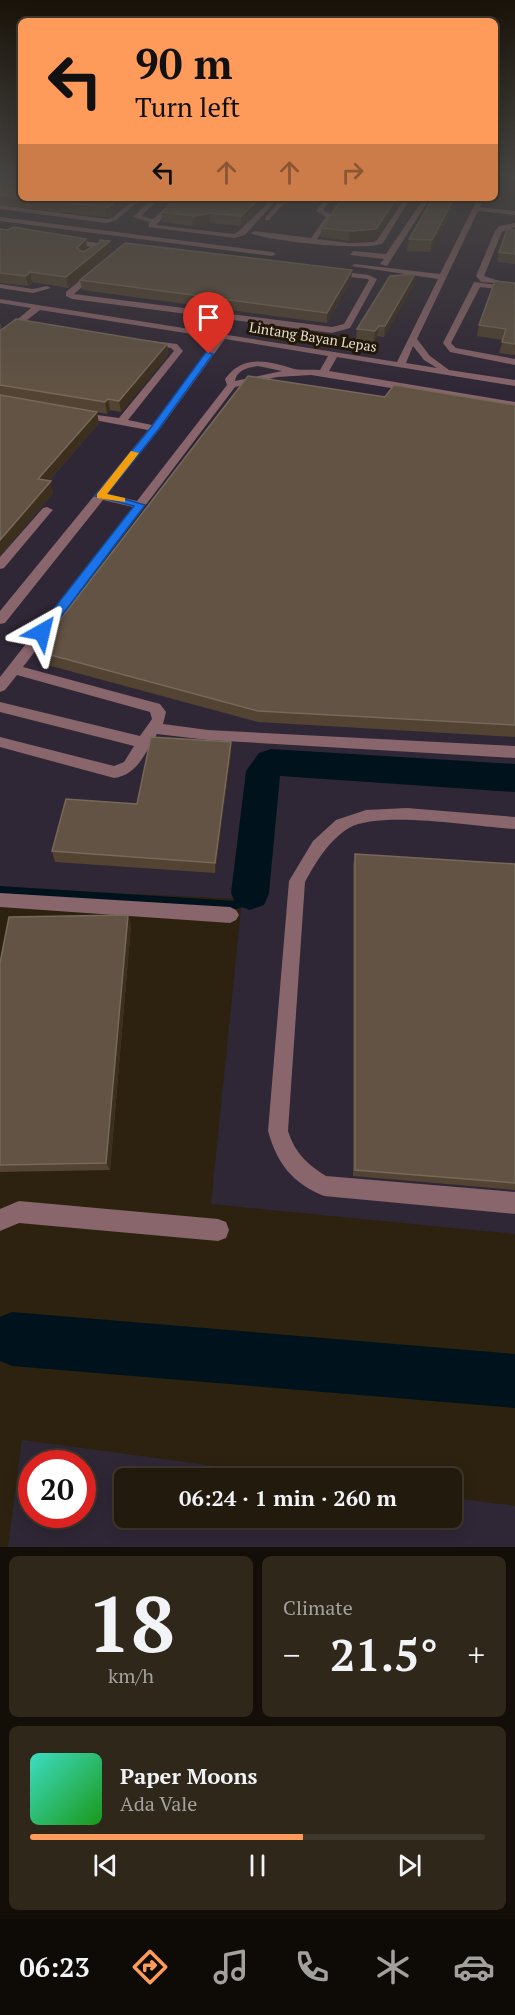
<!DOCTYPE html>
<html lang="en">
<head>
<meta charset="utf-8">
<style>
	body { margin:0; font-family:"PT Serif",serif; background:#2e271a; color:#f1f3f6; height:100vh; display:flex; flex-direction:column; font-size:22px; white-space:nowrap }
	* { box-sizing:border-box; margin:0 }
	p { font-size:20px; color:#a2a19d }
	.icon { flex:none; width:33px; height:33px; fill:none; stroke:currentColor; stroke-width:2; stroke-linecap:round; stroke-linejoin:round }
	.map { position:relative; height:1547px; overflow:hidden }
	.drawer { display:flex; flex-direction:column; gap:9px; padding:9px; background:#130e07; flex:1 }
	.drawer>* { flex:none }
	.guide { position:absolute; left:18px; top:18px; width:480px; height:183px; border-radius:9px; box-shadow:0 3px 15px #0003,0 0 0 2px #3f382d; background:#ff9b5a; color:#111; overflow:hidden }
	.speed { position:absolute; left:18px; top:1450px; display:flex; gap:12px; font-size:30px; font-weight:700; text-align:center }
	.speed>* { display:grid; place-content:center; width:78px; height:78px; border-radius:50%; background:#221a0c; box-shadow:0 3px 15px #0003,0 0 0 2px #3f382d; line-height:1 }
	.speed .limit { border:9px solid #d22; background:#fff; color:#111 }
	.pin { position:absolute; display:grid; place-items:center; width:51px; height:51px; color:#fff; margin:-62px -26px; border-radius:50% 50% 50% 0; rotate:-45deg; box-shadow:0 0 6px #0007 }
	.pin .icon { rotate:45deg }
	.me { position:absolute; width:66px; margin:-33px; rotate:37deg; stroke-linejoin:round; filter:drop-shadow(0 0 4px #0008) }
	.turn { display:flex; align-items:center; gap:21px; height:126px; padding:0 18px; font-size:27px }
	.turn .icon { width:78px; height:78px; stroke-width:2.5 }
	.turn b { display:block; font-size:42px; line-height:51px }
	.lanes { display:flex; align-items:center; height:57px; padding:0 18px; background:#0003; justify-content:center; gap:30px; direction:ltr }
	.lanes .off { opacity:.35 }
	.big { font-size:45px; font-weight:600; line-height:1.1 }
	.drawer .card { flex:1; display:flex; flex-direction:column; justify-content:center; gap:9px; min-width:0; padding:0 21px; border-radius:9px; background:#2e271a }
	.drawer .dial { align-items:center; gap:0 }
	.dial b { font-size:78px; line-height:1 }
	.song { display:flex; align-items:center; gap:18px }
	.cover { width:72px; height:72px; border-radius:9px; background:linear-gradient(135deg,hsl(170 70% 55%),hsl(120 70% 35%)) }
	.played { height:6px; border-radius:3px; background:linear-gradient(90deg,#ff9b5a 60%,#3f382d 60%) }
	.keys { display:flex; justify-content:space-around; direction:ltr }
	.heat { display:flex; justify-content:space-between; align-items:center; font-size:33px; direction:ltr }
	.drawer .tiles { flex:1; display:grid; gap:9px; grid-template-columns:1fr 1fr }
	.card:last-child { grid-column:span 2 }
	.trip { position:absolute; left:114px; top:1468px; width:348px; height:60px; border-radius:9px; background:#221a0c; box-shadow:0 3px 15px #0003,0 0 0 2px #3f382d; font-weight:600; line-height:60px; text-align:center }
	.menu { display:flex; height:96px; justify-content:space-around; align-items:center; background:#0e0a05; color:#a2a19d }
	.menu .icon { width:42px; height:42px }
	.menu .current { color:#ff9b5a }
	.menu b { font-size:27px; color:#f1f3f6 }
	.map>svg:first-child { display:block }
</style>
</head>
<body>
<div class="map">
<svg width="515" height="1547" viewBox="0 0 515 1547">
	<rect width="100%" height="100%" fill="#2d2210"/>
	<g fill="#302736" fill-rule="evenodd">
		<polygon points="0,176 21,176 21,198 495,198 495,176 515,176 515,1234 211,1204 242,899 0,888"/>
		<path d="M 22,1440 L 311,1479 L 124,1479 L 124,1518 L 452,1518 L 452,1498 L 515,1506 L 515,1547 L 8,1547 ZM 32,1464 L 82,1464 L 82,1515 L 32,1515 Z"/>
	</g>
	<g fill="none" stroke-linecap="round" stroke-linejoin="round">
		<polyline stroke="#00131d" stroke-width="8" points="0,890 236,905 247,901 250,893"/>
		<g fill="#00131d" fill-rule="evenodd">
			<polygon points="271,749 515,764 515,792 280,776 269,893 264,905 250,910 236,905 231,893 246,771 259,753"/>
			<polygon points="12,1312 515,1354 515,1408 12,1366 0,1361 0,1317"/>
		</g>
		<g fill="#89656c" fill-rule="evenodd">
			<polygon points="136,198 143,198 116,220 106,223 0,209 0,205 106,219 112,218"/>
			<polygon points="153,198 160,198 141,216 153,219 175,198 182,198 156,225 234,234 239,231 269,202 274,203 245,235 235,238 148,227 150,222 133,217"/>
			<polygon points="282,198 289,198 269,220 265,220 265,218"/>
			<path d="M 326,198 L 332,198 L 323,210 L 333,216 L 317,239 L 349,243 L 374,242 L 377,240 L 401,204 L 361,198 L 385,198 L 408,202 L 383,243 C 371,252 265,241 251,233 L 255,231 L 311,238 L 326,217 L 316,211 Z"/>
			<polygon points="424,198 430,198 387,266 380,264 384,259 350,255 353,251 386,254"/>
			<path d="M 478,198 L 484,198 L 480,207 L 515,211 L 515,215 L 478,211 L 417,339 L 430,356 L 449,370 L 515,380 L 515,386 L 337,357 L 329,371 L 515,402 L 515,408 L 311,375 L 277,377 L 235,387 L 23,667 L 160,704 L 166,712 L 163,724 L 208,730 L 515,746 L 515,758 L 208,740 L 157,734 C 146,751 138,775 114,778 L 0,747 L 0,737 L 114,766 L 124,762 L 134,746 L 0,712 L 0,702 L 140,736 L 152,719 L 150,712 L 17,675 L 5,690 L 0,692 L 0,677 L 133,507 L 103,500 L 5,623 L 0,624 L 0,611 L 148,430 L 78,417 L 73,414 L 75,412 L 119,418 L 174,351 L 171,348 L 145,344 L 145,340 L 177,344 L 183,351 L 128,420 L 152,425 L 217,338 L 40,310 L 0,341 L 0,334 L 31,308 L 0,303 L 0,299 L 397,362 L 438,279 L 351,266 L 355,264 L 440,274 ZM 225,339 L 328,356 L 320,370 C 311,369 299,371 291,368 C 267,360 242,355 225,379 L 227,385 L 137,501 L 107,494 L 159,430 ZM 413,346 L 424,360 L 437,368 L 406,363 ZM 258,366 L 282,371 L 235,381 C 236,371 248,367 258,366 Z"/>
			<polygon points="0,217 272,252 276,254 272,256 0,221"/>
			<polygon points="515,223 515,227 502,232 484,276 499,281 495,283 481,282 476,276 495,231 499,226"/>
			<polygon points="65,239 98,243 100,249 88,260 82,260 82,256 92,247 65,243"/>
			<path d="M 122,245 L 369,275 L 377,279 L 350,328 L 332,333 L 72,299 L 66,296 L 66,292 ZM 127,249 L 367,279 L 369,280 L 344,324 L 332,327 L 74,294 Z"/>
			<polygon points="474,282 515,287 515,291 480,287 451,343 456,348 515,359 515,365 450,352 443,343"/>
			<polygon points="0,284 33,289 47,286 51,288 33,293 0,288"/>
			<polygon points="47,507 53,510 51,512 4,568 0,569 0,557 43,508"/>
			<path d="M 407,808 L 515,817 L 515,829 C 476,827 381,810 349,828 C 329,840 316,862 305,882 L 288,1131 C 295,1153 307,1164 326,1176 L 515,1192 L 515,1214 L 324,1196 C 292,1183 277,1163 268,1131 L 289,881 L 313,841 L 336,820 L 366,810 Z"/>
			<polygon points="0,893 230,907 236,910 239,915 236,920 230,923 0,907"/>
			<polygon points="19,1201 218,1219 226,1222 229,1230 226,1238 218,1241 19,1223 0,1231 0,1209"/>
		</g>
	</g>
	<g fill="#524333">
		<polygon points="0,179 21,198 132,198 110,216 106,217 0,205"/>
		<polygon points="175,198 280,198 276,202 267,200 241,226 210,223 194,226 162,222 162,212"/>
		<polygon points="459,198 430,252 407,251 409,239"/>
		<polygon points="395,200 394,209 375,239 349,241 321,237 321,228"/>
		<polygon points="0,229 87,249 86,250 110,241 111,251 68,288 32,282 28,286 0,283"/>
		<polygon points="515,230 515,264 497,262 499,252"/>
		<polygon points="352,270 351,280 327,323 82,290 80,280"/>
		<polygon points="515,283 515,355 499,353 503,340 477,336 479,325"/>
		<polygon points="414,284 384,337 377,336 374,342 356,340 357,329"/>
		<polygon points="0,322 2,329 167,344 168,355 121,412 110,410 107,414 91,411 99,423 49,481 53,493 0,556"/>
		<polygon points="385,397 515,405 515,737 258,722 40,663 36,651"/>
		<polygon points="231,742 231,753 215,873 55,862 52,851 137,804"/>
		<polygon points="355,854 515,864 515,1190 353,1176 353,865"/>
		<polygon points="131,925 110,1170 0,1172 0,963"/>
	</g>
	<g fill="#3d2f1e">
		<polygon points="119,198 132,198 110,216 106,217 105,207"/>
		<polygon points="260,198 267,198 267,200 241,226 241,216"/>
		<polygon points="454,198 459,198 430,252 432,240"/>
		<polygon points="395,200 394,209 375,239 349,241 350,231"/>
		<polygon points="210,213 210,223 194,226 194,216"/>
		<polygon points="86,239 87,249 79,258 77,248"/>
		<polygon points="110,241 111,251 68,288 66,277"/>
		<polygon points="352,270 351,280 327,323 327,313"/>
		<polygon points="30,272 32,282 28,286 26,276"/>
		<polygon points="415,274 414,284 384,337 385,326"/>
		<polygon points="379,326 377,336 374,342 375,331"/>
		<polygon points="167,344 168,355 121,412 119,401"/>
		<polygon points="108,399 110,410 107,414 105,402"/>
		<polygon points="97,412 99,423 41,490 38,479"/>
		<polygon points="51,481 53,493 0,556 0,540"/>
		<polygon points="231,742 231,753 215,873 215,863"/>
		<polygon points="128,915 131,925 110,1170 106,1163"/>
	</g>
	<g fill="#625344" stroke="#76695a" stroke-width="1.5">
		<polygon points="4,176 21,176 21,198 0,195 0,179"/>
		<polygon points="23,198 119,198 109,207 105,207"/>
		<polygon points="175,198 260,198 241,216 210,213 194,216 162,212"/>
		<polygon points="343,198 379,198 395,200 376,229 350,231 321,228"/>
		<polygon points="433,198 454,198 432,240 409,239"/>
		<polygon points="13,227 86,239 77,248 83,252 99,243 100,240 110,241 66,277 30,272 26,276 0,273 0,229 8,230"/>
		<polygon points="507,229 515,230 515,254 499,252"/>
		<polygon points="125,243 352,270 327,313 80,280"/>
		<polygon points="415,274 385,326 379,326 375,331 357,329 390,276"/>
		<polygon points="495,281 515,283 515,344 502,342 506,329 479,325"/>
		<polygon points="16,319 167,344 119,401 108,399 105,402 0,385 0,331"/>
		<polygon points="248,376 385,397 394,385 515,405 515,725 258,711 36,651"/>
		<polygon points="0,395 97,412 38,479 51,481 0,540"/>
		<polygon points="151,737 231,742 215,863 52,851 66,799 137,804"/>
		<polygon points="355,854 515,864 515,1183 355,1170"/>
		<polygon points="128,915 106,1163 0,1165 0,963 9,917"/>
	</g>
	<linearGradient id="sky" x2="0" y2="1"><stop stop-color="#191309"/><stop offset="0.45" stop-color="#464442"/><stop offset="1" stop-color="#464442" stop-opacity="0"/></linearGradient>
	<rect width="515" height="393" fill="url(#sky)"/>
	<polygon fill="#1a73e8" stroke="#114b97" stroke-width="1.5" points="206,352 213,354 158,430 107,494 145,505 47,635 38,635 38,629 134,506 95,496 152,426"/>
	<polygon fill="#f59e0b" points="131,451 139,453 107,494 125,498 125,502 97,498 97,494"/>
	<g text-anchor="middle" stroke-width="6" stroke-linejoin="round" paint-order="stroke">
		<g font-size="14" fill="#e4ddd2" stroke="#231807">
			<text transform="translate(313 337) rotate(9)" y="5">Lintang Bayan Lepas</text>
		</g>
	</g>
</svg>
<div class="speed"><div class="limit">20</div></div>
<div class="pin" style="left:209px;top:354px;background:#d93025"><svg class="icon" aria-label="arrive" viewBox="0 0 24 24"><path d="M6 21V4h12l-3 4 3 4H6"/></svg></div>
<svg class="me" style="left:42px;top:632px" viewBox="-20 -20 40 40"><path d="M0-17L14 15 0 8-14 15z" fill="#1a73e8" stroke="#fff" stroke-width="4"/></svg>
<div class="trip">06:24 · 1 min · 260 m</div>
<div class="guide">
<div class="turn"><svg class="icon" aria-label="left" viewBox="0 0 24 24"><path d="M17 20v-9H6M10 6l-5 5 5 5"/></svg><div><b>90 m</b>Turn left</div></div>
<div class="lanes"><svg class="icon" aria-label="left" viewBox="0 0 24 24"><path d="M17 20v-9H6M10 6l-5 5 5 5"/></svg><svg class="icon off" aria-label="ahead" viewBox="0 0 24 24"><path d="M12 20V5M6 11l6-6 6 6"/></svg><svg class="icon off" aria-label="ahead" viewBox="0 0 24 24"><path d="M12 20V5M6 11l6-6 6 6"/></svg><svg class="icon off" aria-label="right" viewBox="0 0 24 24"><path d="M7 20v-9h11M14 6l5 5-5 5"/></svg></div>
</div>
</div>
<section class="drawer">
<div class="tiles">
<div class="card dial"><b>18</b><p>km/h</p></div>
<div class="card"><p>Climate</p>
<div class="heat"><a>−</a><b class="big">21.5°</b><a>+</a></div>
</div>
<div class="card">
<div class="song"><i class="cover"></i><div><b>Paper Moons</b><p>Ada Vale</p></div></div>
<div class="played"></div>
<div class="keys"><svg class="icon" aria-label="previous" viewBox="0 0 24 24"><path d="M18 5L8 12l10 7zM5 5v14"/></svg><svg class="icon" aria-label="pause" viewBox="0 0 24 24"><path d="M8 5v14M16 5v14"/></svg><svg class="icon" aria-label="next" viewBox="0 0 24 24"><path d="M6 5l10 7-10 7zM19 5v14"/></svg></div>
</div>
</div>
</section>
<nav class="menu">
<b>06:23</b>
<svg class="icon current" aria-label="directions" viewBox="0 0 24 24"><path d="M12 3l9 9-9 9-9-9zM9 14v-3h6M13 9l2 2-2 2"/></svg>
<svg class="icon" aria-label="music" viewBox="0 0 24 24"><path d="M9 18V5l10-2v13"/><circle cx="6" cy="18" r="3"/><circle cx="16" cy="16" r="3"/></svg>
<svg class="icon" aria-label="phone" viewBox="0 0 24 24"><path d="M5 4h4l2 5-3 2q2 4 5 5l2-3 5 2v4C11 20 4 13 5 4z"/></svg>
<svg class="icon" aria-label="climate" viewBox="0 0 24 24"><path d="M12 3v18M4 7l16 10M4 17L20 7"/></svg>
<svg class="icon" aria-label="car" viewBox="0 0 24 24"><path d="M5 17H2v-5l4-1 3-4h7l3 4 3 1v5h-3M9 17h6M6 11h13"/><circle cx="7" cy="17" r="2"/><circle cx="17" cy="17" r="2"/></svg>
</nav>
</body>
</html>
